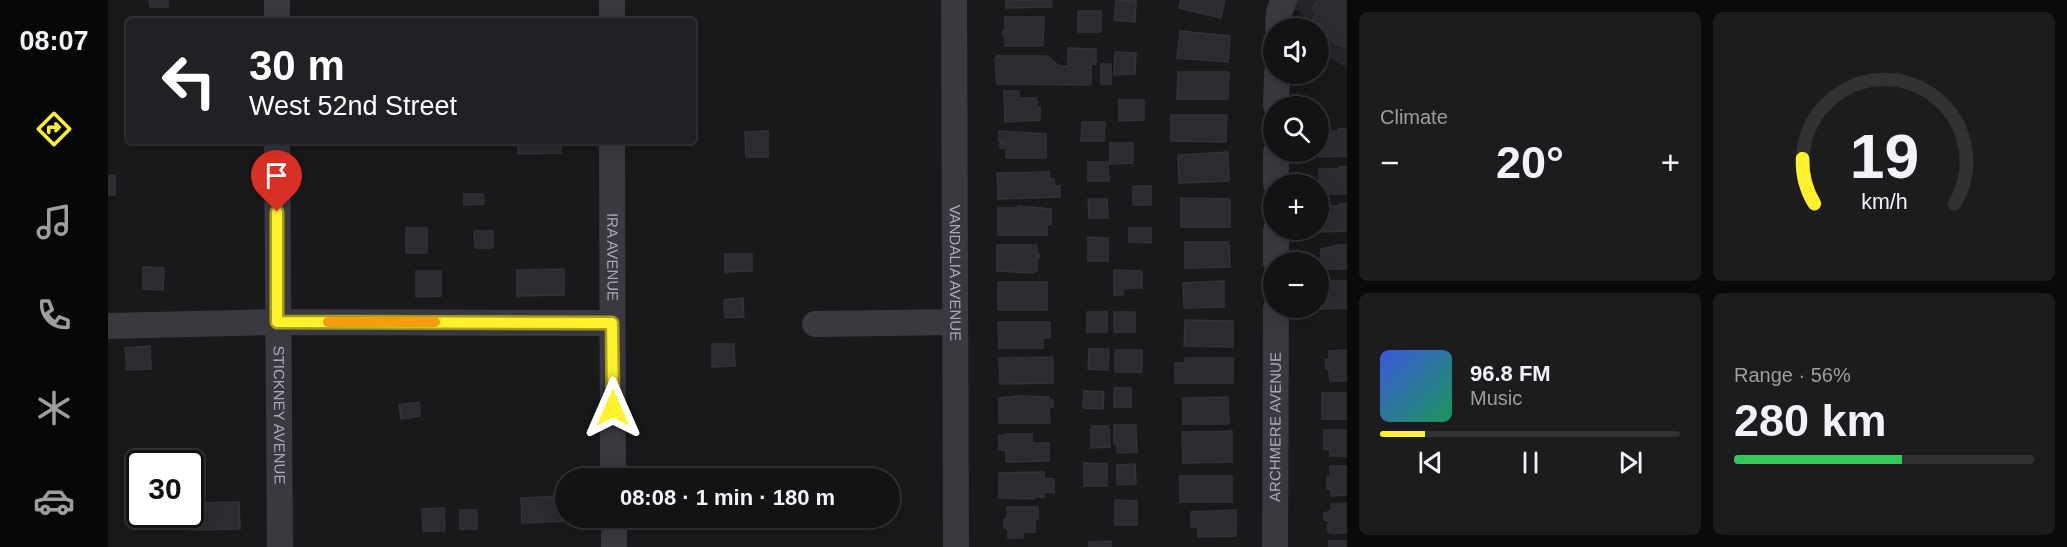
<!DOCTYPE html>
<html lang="en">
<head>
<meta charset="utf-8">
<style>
	body { margin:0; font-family:Helvetica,sans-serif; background:#1c1b1d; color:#f1f3f6; height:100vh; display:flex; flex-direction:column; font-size:22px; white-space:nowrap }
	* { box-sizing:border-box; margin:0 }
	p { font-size:20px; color:#9d9ea0 }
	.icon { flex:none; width:33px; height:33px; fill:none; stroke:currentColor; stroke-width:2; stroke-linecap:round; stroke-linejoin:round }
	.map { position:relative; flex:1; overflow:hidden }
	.details { display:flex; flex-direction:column; gap:12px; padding:12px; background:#0a0a0b; width:720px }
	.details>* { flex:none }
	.top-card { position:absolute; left:18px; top:18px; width:570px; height:126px; border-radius:6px; box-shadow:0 3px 15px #0003,0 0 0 2px #323234; background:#202124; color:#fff; overflow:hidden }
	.controls { position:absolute; left:1155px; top:18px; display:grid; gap:12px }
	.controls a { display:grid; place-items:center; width:66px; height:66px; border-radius:50%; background:#131214; box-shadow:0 3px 15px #0003,0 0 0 2px #323234; font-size:30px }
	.speed { position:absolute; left:18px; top:450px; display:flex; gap:12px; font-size:30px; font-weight:700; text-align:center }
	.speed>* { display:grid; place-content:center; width:78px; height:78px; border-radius:50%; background:#131214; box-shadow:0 3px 15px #0003,0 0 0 2px #323234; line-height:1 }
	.speed .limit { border:3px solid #111; border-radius:9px; background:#fff; color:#111 }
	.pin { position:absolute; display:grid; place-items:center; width:51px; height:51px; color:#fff; margin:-62px -26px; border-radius:50% 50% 50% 0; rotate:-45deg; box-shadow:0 0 6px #0007 }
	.pin .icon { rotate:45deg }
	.me { position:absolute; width:66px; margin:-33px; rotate:0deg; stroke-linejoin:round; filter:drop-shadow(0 0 4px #0008) }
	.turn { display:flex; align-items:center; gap:21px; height:126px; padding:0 24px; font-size:27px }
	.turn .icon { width:78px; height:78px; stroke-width:2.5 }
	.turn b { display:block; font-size:42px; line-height:51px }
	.big { font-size:45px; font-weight:800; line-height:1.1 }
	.details .widget { flex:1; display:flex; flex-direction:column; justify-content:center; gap:9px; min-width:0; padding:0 21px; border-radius:9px; background:#1c1b1d }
	.details .dial { align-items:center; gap:0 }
	.dial svg { height:156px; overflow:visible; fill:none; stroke:#323234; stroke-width:7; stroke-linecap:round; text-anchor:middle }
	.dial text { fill:#f1f3f6; stroke:none }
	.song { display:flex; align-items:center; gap:18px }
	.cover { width:72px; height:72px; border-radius:9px; background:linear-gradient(135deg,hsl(230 70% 55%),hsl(150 70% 35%)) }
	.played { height:6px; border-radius:3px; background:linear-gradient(90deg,#fff22c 15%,#323234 15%) }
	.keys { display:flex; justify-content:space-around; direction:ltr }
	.heat { display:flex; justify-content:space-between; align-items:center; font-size:33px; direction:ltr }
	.charge { height:9px; border-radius:4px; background:linear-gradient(90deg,#34c759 56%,#323234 0) }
	.details .tiles { flex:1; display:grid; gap:12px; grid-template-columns:repeat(2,1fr) }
	.trip { position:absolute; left:447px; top:468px; width:345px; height:60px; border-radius:30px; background:#131214; box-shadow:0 3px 15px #0003,0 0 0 2px #323234; font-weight:800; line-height:60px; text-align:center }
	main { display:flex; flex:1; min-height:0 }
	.menu { display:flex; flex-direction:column; width:108px; justify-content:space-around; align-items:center; background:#080708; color:#9d9ea0 }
	.menu .icon { width:42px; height:42px }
	.menu .active { color:#fff22c }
	.menu b { font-size:27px; color:#f1f3f6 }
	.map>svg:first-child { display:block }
</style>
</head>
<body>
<main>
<nav class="menu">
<b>08:07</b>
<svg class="icon active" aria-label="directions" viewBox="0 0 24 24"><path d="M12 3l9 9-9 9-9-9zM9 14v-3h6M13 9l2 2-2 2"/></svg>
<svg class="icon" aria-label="music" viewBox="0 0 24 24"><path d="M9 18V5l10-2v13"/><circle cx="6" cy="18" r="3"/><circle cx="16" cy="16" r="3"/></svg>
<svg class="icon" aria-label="phone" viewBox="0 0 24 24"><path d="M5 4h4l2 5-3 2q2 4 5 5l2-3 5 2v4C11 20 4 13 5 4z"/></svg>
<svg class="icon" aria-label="climate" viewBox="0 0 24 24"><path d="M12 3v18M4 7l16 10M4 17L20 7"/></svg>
<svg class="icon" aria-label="car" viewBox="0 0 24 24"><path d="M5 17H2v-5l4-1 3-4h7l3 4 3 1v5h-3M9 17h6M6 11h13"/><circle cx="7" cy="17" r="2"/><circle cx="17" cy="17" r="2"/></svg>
</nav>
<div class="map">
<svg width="1239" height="547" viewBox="0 0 1239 547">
	<rect width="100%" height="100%" fill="#19181b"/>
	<polygon fill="#252428" points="1160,0 1239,0 1239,68 1211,52 1210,28 1189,28 1193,12"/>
	<g fill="#2c2b2f" stroke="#333237" stroke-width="1.5">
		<polygon points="41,0 60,0 60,7 42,7"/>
		<polygon points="898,0 943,0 944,7 898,8"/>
		<polygon points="1008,0 1028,1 1027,22 1006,20"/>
		<polygon points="1073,0 1117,0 1113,18 1071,8"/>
		<polygon points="1210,0 1239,0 1239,48 1226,43 1212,31 1215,27 1204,20 1209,14 1204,9"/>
		<rect x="970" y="11" width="23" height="21"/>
		<polygon points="897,17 936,17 935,46 897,46 897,36 895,36 895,31 897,31"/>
		<polygon points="1072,31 1122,36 1120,62 1069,58"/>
		<polygon points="960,48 988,49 988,64 983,64 983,85 889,84 887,59 889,56 939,56 951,66 960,66"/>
		<polygon points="1007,52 1028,53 1027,74 1006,75"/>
		<rect x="993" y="64" width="10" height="20"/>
		<polygon points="1070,72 1121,72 1120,99 1069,99"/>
		<polygon points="896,91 911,91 911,98 929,98 929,107 932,107 932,120 897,122"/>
		<polygon points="1011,100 1036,100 1036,120 1011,121"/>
		<polygon points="1063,115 1119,115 1118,142 1063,141"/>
		<polygon points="974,122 997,122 996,141 973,141"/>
		<polygon points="1230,129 1239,129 1239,156 1211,157 1211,131 1230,131"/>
		<polygon points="660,131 660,157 638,157 637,132"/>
		<polygon points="891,131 938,134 938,158 898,158 898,148 892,148 892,144 895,142 891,142"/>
		<polygon points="410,141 453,141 453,153 410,154"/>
		<polygon points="1002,143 1025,143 1025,163 1002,164"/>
		<polygon points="1120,152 1121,181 1071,183 1070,155"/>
		<polygon points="980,162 1000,162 1001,181 980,181"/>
		<polygon points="1231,167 1239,167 1239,194 1212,194 1211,169 1231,169"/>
		<polygon points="941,172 941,179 946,179 946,186 952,186 952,197 890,199 889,173"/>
		<rect x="0" y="176" width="7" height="19"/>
		<rect x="1025" y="186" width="18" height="19"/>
		<polygon points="356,194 375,194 376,204 356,205"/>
		<polygon points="1073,198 1122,199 1122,227 1073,227"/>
		<polygon points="980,199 999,199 1000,218 981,218"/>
		<polygon points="1231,204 1239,204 1239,231 1212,232 1212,206 1231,206"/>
		<polygon points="910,206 943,209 943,224 939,224 939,235 890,235 890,208 909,208"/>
		<rect x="298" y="228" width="21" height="25"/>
		<polygon points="1021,228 1043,228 1043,243 1021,242"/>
		<polygon points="366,231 385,231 385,248 367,248"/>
		<polygon points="980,237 1000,238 1000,261 980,261"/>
		<polygon points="1077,242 1121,242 1122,267 1077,268"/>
		<polygon points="889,245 929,245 929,253 931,254 931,258 929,258 929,271 924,273 889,271"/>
		<polygon points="1231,245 1239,245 1239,269 1220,269 1220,266 1213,266 1213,249"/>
		<polygon points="617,254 644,254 644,271 617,272"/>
		<polygon points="35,267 56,268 55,290 35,289"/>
		<polygon points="456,269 456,295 409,296 409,270"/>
		<polygon points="1006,270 1034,271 1034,288 1015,288 1015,295 1006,295"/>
		<polygon points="308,271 333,271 333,296 308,297"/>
		<polygon points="1116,281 1116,307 1076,308 1075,283"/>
		<polygon points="1230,281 1239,281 1239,308 1213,309 1212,282"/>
		<rect x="890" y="282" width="49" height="28"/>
		<polygon points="635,298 636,317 617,318 616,300"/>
		<rect x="979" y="312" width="20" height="20"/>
		<rect x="1006" y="312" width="21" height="20"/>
		<polygon points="1077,320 1125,321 1125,347 1076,346"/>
		<polygon points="890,322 942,322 942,338 935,338 935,348 891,348"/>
		<polygon points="604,344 626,344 627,366 604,367"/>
		<polygon points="42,346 43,369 19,370 17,348"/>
		<polygon points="981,349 1001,349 1000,370 980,369"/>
		<rect x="1007" y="350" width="27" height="22"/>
		<polygon points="1239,350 1239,381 1222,381 1221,369 1218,369 1217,360 1221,360 1221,351"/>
		<polygon points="945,357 945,383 892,384 891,358"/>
		<polygon points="1077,358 1125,358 1125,383 1067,383 1067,363 1077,363"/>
		<rect x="1006" y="388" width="17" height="19"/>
		<polygon points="976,391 996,392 995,409 975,408"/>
		<rect x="1214" y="393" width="25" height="26"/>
		<polygon points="910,396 941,397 941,400 945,400 945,407 941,407 942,423 891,423 891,398"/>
		<polygon points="1120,397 1121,424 1075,424 1075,398"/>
		<polygon points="311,402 312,416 293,419 291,405"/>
		<polygon points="1006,425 1028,425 1029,452 1009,453 1009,444 1006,444"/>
		<polygon points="983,426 1001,426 1002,447 983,448"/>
		<polygon points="1216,430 1239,430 1239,456 1222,456 1222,449 1216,449"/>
		<polygon points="1124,431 1124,462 1075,463 1074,432"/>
		<polygon points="898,434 924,434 924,443 941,443 941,461 898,462 898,450 891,450 891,436"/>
		<polygon points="976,463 999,464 999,486 976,486"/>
		<polygon points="1027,464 1028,484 1009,485 1009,465"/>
		<polygon points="1222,466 1239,466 1239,495 1223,496 1223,489 1219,489 1219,477 1222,477"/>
		<polygon points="936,472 936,478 946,479 946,493 936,492 936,497 926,497 926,499 891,498 891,473"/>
		<rect x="1072" y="476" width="52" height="26"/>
		<polygon points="458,496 458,518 461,518 462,521 414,523 413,498"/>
		<polygon points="1007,500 1029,501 1029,525 1007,525"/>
		<polygon points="131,502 132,529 83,530 83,503"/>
		<polygon points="1223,504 1239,504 1239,533 1222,533 1220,531 1220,524 1223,524 1223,522 1216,520 1216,513 1223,511"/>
		<polygon points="899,507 930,507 930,519 927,519 927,532 915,532 915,538 900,538 900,528 896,528 896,519 899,519"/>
		<polygon points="336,508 337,531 315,531 314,509"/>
		<rect x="352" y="510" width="17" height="19"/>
		<polygon points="1128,510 1128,536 1090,537 1090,527 1083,527 1083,512"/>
		<polygon points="1003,541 1003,547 981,547 981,542"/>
		<rect x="1221" y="541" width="18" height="6"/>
	</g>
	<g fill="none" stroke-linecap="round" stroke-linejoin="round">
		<g stroke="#3a3940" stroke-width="26">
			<polyline points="169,0 169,21"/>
			<polyline points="504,0 504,21"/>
			<path id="s1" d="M 846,0 L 848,547"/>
			<polyline points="1170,28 1171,12 1176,0"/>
			<polyline points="1168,106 1169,74"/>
			<path id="s2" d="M 169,141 L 172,547"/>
			<path id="s3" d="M 504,141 L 505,478"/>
			<polyline points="1168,184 1168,152"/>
			<polyline points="1168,262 1168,230"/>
			<polyline points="707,324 847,322"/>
			<polyline points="0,326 169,322 504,323"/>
			<polyline points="506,518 506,547"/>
			<path id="s4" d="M 1167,547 L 1168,308"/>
		</g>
	</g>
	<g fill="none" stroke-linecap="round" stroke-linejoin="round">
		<g stroke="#a69d1d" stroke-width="15">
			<polyline id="route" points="169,212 169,322 504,323 505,408"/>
		</g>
		<use href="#route" stroke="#fff22c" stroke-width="10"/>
		<polyline stroke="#f59e0b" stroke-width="10" points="220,322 327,322"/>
	</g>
	<g text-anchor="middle" stroke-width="6" stroke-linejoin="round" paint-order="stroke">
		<g font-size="15" fill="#a9aabb" stroke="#141316">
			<text dy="5" stroke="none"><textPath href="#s3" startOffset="116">IRA AVENUE</textPath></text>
			<text dy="5" stroke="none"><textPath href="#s1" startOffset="273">VANDALIA AVENUE</textPath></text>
			<text dy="5" stroke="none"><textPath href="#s2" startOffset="274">STICKNEY AVENUE</textPath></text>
			<text dy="5" stroke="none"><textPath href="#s4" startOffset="120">ARCHMERE AVENUE</textPath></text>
		</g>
	</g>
</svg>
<div class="controls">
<a><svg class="icon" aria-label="sound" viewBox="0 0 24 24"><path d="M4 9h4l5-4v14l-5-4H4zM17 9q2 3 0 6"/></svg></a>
<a><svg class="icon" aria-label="search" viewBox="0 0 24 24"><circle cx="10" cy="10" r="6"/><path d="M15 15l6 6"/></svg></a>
<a>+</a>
<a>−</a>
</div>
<div class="speed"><div class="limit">30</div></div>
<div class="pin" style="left:169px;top:212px;background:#d93025"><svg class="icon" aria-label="arrive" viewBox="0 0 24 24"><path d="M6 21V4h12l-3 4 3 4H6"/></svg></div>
<svg class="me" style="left:505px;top:408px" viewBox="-20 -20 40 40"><path d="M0-17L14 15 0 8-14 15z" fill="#fff22c" stroke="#fff" stroke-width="4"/></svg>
<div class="trip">08:08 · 1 min · 180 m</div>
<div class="top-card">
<div class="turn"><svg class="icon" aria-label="left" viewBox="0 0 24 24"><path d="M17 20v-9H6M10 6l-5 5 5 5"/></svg><div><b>30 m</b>West 52nd Street</div></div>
</div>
</div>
<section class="details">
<div class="tiles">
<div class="widget"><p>Climate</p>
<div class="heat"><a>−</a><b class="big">20°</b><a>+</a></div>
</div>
<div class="widget dial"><svg viewBox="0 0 100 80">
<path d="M14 69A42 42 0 1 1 86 69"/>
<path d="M14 69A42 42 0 0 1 8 46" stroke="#fff22c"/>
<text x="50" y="56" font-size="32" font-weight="700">19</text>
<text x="50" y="72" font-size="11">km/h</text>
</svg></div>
<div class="widget">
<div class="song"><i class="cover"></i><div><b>96.8 FM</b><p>Music</p></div></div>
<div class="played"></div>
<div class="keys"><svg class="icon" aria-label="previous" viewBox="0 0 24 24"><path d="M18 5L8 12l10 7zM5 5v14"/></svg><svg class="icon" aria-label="pause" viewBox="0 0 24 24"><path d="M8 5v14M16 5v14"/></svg><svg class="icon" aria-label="next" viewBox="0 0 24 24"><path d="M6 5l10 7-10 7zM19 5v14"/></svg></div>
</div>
<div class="widget"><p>Range · 56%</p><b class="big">280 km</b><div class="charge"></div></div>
</div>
</section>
</main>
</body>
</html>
